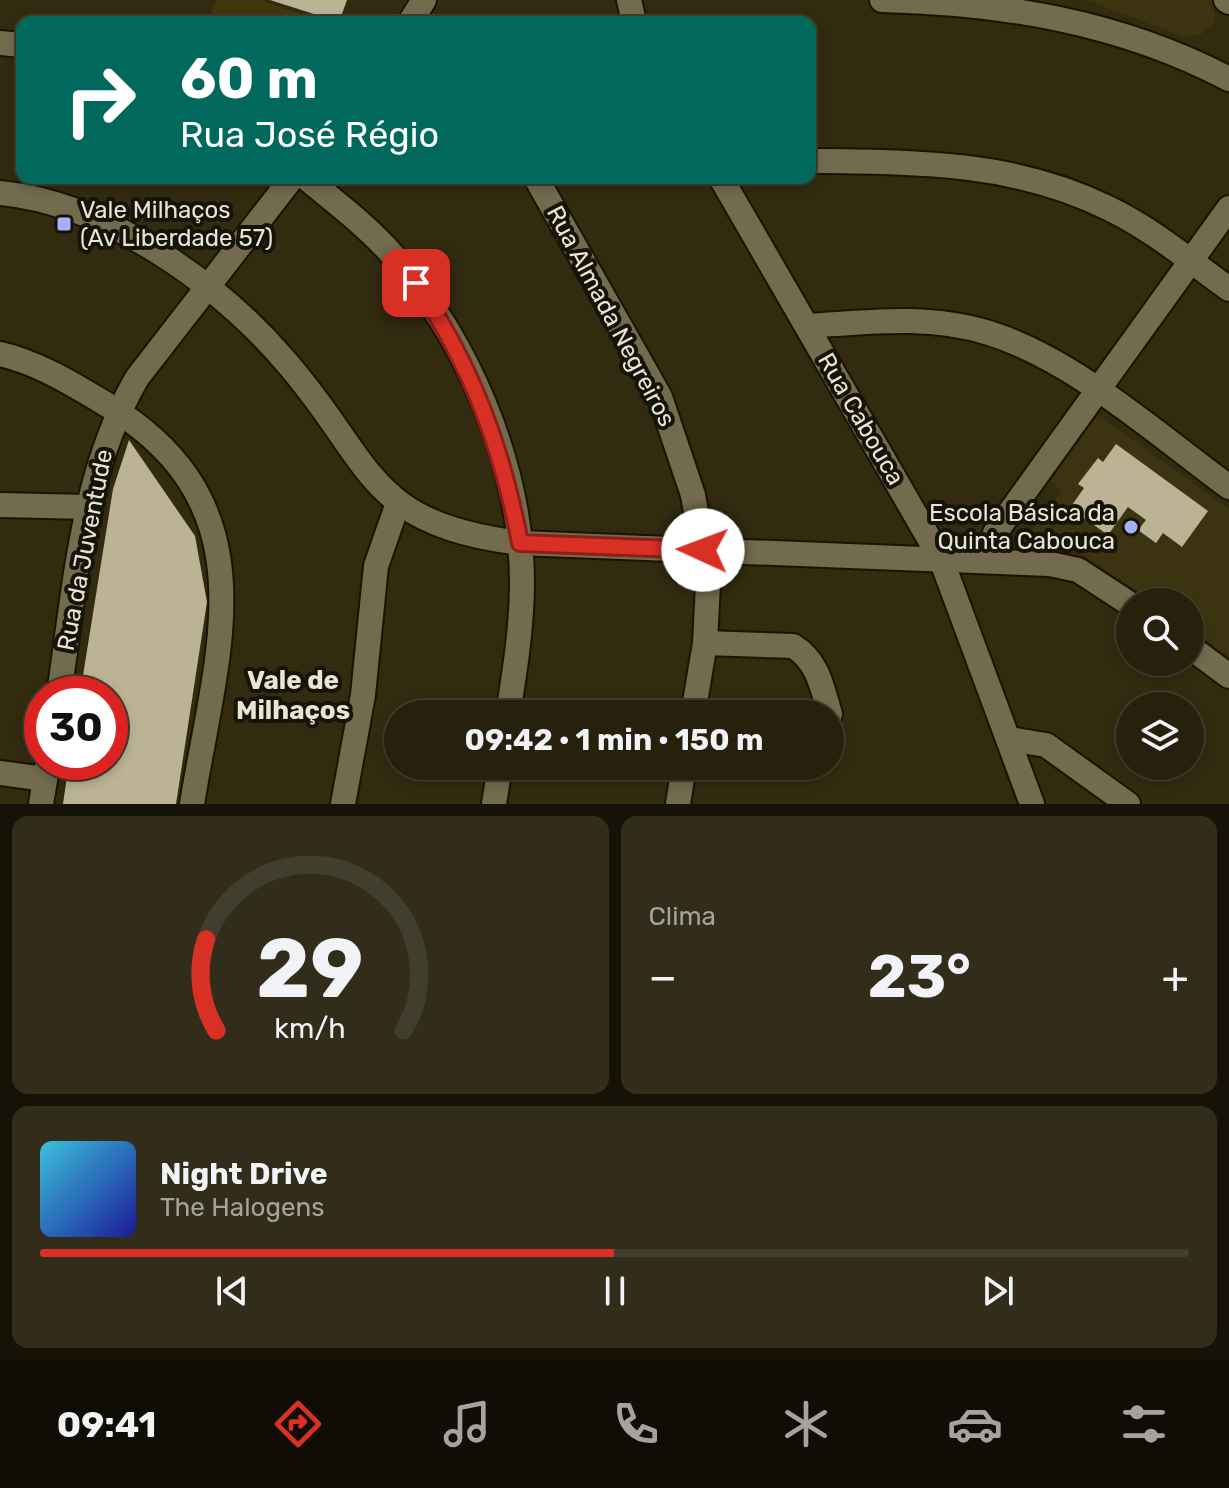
<!DOCTYPE html>
<html lang="pt">
<head>
<meta charset="utf-8">
<style>
	body { margin:0; font-family:Rubik,sans-serif; background:#322d1a; color:#f1f3f6; height:100vh; display:flex; flex-direction:column; font-size:30px; white-space:nowrap }
	* { box-sizing:border-box; margin:0 }
	p { font-size:26px; color:#a4a39d }
	.icon { flex:none; width:44px; height:44px; fill:none; stroke:currentColor; stroke-width:2; stroke-linecap:round; stroke-linejoin:round }
	.map { position:relative; height:804px; overflow:hidden }
	.side { display:flex; flex-direction:column; gap:12px; padding:12px; background:#151207; flex:1 }
	.side>* { flex:none }
	.guide { position:absolute; left:16px; top:16px; width:800px; height:168px; border-radius:16px; box-shadow:0 4px 12px #0003,0 0 0 2px #423e2d; background:#00695c; color:#fff; overflow:hidden }
	.controls { position:absolute; left:1116px; top:588px; display:grid; gap:16px }
	.controls a { display:grid; place-items:center; width:88px; height:88px; border-radius:50%; background:#26200c; box-shadow:0 4px 12px #0003,0 0 0 2px #423e2d; font-size:40px }
	.speed { position:absolute; left:24px; top:676px; display:flex; gap:16px; font-size:40px; font-weight:700; text-align:center }
	.speed>* { display:grid; place-content:center; width:104px; height:104px; border-radius:50%; background:#26200c; box-shadow:0 4px 12px #0003,0 0 0 2px #423e2d; line-height:1 }
	.speed .limit { border:12px solid #d22; background:#fff; color:#111 }
	.pin { position:absolute; display:grid; place-items:center; width:68px; height:68px; color:#fff; margin:-34px; border-radius:16px; box-shadow:0 4px 12px #0006 }
	.me { position:absolute; width:88px; margin:-44px; rotate:272deg; stroke-linejoin:round; filter:drop-shadow(0 0 6px #0008) }
	.turn { display:flex; align-items:center; gap:28px; height:168px; padding:0 32px; font-size:36px }
	.turn .icon { width:104px; height:104px; stroke-width:2.5 }
	.turn b { display:block; font-size:56px; line-height:68px }
	.big { font-size:60px; font-weight:700; line-height:1.1 }
	.side .card { flex:1; display:flex; flex-direction:column; justify-content:center; gap:12px; min-width:0; padding:0 28px; border-radius:16px; background:#322d1a }
	.side .dial { align-items:center; gap:0 }
	.dial svg { height:208px; overflow:visible; fill:none; stroke:#423e2d; stroke-width:7; stroke-linecap:round; text-anchor:middle }
	.dial text { fill:#f1f3f6; stroke:none }
	.song { display:flex; align-items:center; gap:24px }
	.cover { width:96px; height:96px; border-radius:12px; background:linear-gradient(135deg,hsl(190 70% 55%),hsl(240 70% 35%)) }
	.played { height:8px; border-radius:4px; background:linear-gradient(90deg,#d93025 50%,#423e2d 50%) }
	.keys { display:flex; justify-content:space-around; direction:ltr }
	.heat { display:flex; justify-content:space-between; align-items:center; font-size:44px; direction:ltr }
	.side .tiles { flex:1; display:grid; gap:12px; grid-template-columns:1fr 1fr }
	.card:last-child { grid-column:span 2 }
	.trip { position:absolute; left:384px; top:700px; width:460px; height:80px; border-radius:40px; background:#26200c; box-shadow:0 4px 12px #0003,0 0 0 2px #423e2d; font-weight:700; line-height:80px; text-align:center }
	.menu { display:flex; height:128px; justify-content:space-around; align-items:center; background:#0f0d05; color:#a4a39d }
	.menu .icon { width:56px; height:56px }
	.menu .on { color:#d93025 }
	.menu b { font-size:36px; color:#f1f3f6 }
	.map>svg:first-child { display:block }
</style>
</head>
<body>
<div class="map">
<svg width="1229" height="804" viewBox="0 0 1229 804">
	<rect width="100%" height="100%" fill="#322b10"/>
	<g fill="#3c3410">
		<polygon points="1086,0 1212,0 1216,22 1200,35 1183,36"/>
		<polygon points="1098,415 1229,509 1229,657 1190,629 1190,602 1152,602 1080,552 1021,544 1061,491 1051,481"/>
	</g>
	<polygon fill="#41370a" points="216,0 260,0 324,22 209,22"/>
	<g fill="#bbb394">
		<polygon points="270,0 347,0 339,22"/>
		<polygon points="129,440 195,536 207,602 176,804 63,804 69,762 110,762 110,694 80,694 113,489"/>
		<polygon points="1116,444 1208,511 1182,547 1163,533 1156,543 1138,530 1146,520 1128,507 1108,535 1070,508 1084,488 1078,484 1098,458 1103,462"/>
	</g>
	<g fill="none" stroke-linecap="round" stroke-linejoin="round">
		<g stroke="#1a1300" stroke-width="28">
			<g id="minor">
				<polyline points="629,0 634,22"/>
				<path d="M 882,0 C 1004,3 1120,22 1229,79"/>
				<polyline points="1226,0 1229,2"/>
				<polyline points="410,22 424,0"/>
				<polyline points="0,43 22,45"/>
				<path d="M 810,161 C 912,162 1014,161 1108,208 C 1152,229 1190,261 1229,289"/>
				<path d="M 306,178 C 334,201 363,223 388,250 C 467,337 521,463 522,581 C 522,626 515,670 508,714"/>
				<polyline points="536,178 660,397 693,495 703,550"/>
				<polyline points="721,178 941,559 1032,804"/>
				<path d="M 0,193 C 106,203 219,283 287,363 C 375,465 365,523 520,543 L 1050,564 L 1078,570 L 1130,604"/>
				<path d="M 807,326 C 867,322 930,314 989,333 C 1073,359 1158,435 1229,487"/>
				<path d="M 0,354 C 39,363 74,385 109,406 C 272,506 217,649 192,804"/>
				<polyline points="0,505 89,507"/>
				<polyline points="995,533 1229,208"/>
				<path d="M 705,643 L 793,646 C 818,661 822,687 830,714"/>
				<polyline points="1190,647 1229,676"/>
				<path d="M 59,694 C 75,587 82,473 137,378 L 292,178"/>
				<polyline points="693,714 705,643 708,584"/>
				<polyline points="1009,739 1046,745 1128,804"/>
				<polyline points="0,773 45,779"/>
				<polyline points="41,804 48,762"/>
				<polyline points="343,804 363,695 376,566 398,503"/>
				<polyline points="494,804 500,766"/>
				<polyline points="678,804 684,766"/>
			</g>
		</g>
		<use href="#minor" stroke="#726b4e" stroke-width="24"/>
	</g>
	<g fill="none" stroke-linecap="round" stroke-linejoin="round">
		<g stroke="#8d1f18" stroke-width="20">
			<path id="route" d="M 416,283 C 471,364 502,447 520,543 L 703,550"/>
		</g>
		<use href="#route" stroke="#d93025" stroke-width="14"/>
	</g>
	<g fill="#a3b2fd" stroke="#161408" stroke-width="3">
		<rect x="56" y="216" width="16" height="16" rx="4"/>
		<circle cx="1131" cy="527" r="8"/>
	</g>
	<g text-anchor="middle" stroke-width="8" stroke-linejoin="round" paint-order="stroke">
		<g font-size="24" fill="#e9e5d5" stroke="#161408" text-anchor="start">
			<text x="80" y="218">Vale Milhaços<tspan x="80" dy="28">(Av Liberdade 57)</tspan></text>
			<text x="1115" y="521" text-anchor="end">Escola Básica da<tspan x="1115" dy="28">Quinta Cabouca</tspan></text>
		</g>
		<g font-size="24" fill="#e9e5d5" stroke="#161408">
			<text transform="translate(611 316) rotate(62)" y="8">Rua Almada Negreiros</text>
			<text transform="translate(861 419) rotate(60)" y="8">Rua Cabouca</text>
			<text transform="translate(85 550) rotate(-79)" y="8">Rua da Juventude</text>
		</g>
		<g font-size="26" font-weight="bold" fill="#e9e5d5" stroke="#161408">
			<text x="293" y="689">Vale de<tspan x="293" dy="30">Milhaços</tspan></text>
		</g>
	</g>
</svg>
<div class="controls">
<a><svg class="icon" aria-label="search" viewBox="0 0 24 24"><circle cx="10" cy="10" r="6"/><path d="M15 15l6 6"/></svg></a>
<a><svg class="icon" aria-label="layers" viewBox="0 0 24 24"><path d="M12 4l9 5-9 5-9-5zM3 14l9 5 9-5"/></svg></a>
</div>
<div class="speed"><div class="limit">30</div></div>
<div class="pin" style="left:416px;top:283px;background:#d93025"><svg class="icon" aria-label="arrive" viewBox="0 0 24 24"><path d="M6 21V4h12l-3 4 3 4H6"/></svg></div>
<svg class="me" style="left:703px;top:550px" viewBox="-20 -20 40 40"><circle r="19" fill="#fff"/><path d="M0-13L10 11 0 6-10 11z" fill="#d93025"/></svg>
<div class="trip">09:42 · 1 min · 150 m</div>
<div class="guide">
<div class="turn"><svg class="icon" aria-label="right" viewBox="0 0 24 24"><path d="M7 20v-9h11M14 6l5 5-5 5"/></svg><div><b>60 m</b>Rua José Régio</div></div>
</div>
</div>
<section class="side">
<div class="tiles">
<div class="card dial"><svg viewBox="0 0 100 80">
<path d="M14 69A42 42 0 1 1 86 69"/>
<path d="M14 69A42 42 0 0 1 10 34" stroke="#d93025"/>
<text x="50" y="56" font-size="32" font-weight="700">29</text>
<text x="50" y="72" font-size="11">km/h</text>
</svg></div>
<div class="card"><p>Clima</p>
<div class="heat"><a>−</a><b class="big">23°</b><a>+</a></div>
</div>
<div class="card">
<div class="song"><i class="cover"></i><div><b>Night Drive</b><p>The Halogens</p></div></div>
<div class="played"></div>
<div class="keys"><svg class="icon" aria-label="previous" viewBox="0 0 24 24"><path d="M18 5L8 12l10 7zM5 5v14"/></svg><svg class="icon" aria-label="pause" viewBox="0 0 24 24"><path d="M8 5v14M16 5v14"/></svg><svg class="icon" aria-label="next" viewBox="0 0 24 24"><path d="M6 5l10 7-10 7zM19 5v14"/></svg></div>
</div>
</div>
</section>
<nav class="menu">
<b>09:41</b>
<svg class="icon on" aria-label="directions" viewBox="0 0 24 24"><path d="M12 3l9 9-9 9-9-9zM9 14v-3h6M13 9l2 2-2 2"/></svg>
<svg class="icon" aria-label="music" viewBox="0 0 24 24"><path d="M9 18V5l10-2v13"/><circle cx="6" cy="18" r="3"/><circle cx="16" cy="16" r="3"/></svg>
<svg class="icon" aria-label="phone" viewBox="0 0 24 24"><path d="M5 4h4l2 5-3 2q2 4 5 5l2-3 5 2v4C11 20 4 13 5 4z"/></svg>
<svg class="icon" aria-label="climate" viewBox="0 0 24 24"><path d="M12 3v18M4 7l16 10M4 17L20 7"/></svg>
<svg class="icon" aria-label="car" viewBox="0 0 24 24"><path d="M5 17H2v-5l4-1 3-4h7l3 4 3 1v5h-3M9 17h6M6 11h13"/><circle cx="7" cy="17" r="2"/><circle cx="17" cy="17" r="2"/></svg>
<svg class="icon" aria-label="filters" viewBox="0 0 24 24"><path d="M4 7h16M4 17h16"/><circle cx="9" cy="7" r="2"/><circle cx="15" cy="17" r="2"/></svg>
</nav>
</body>
</html>
